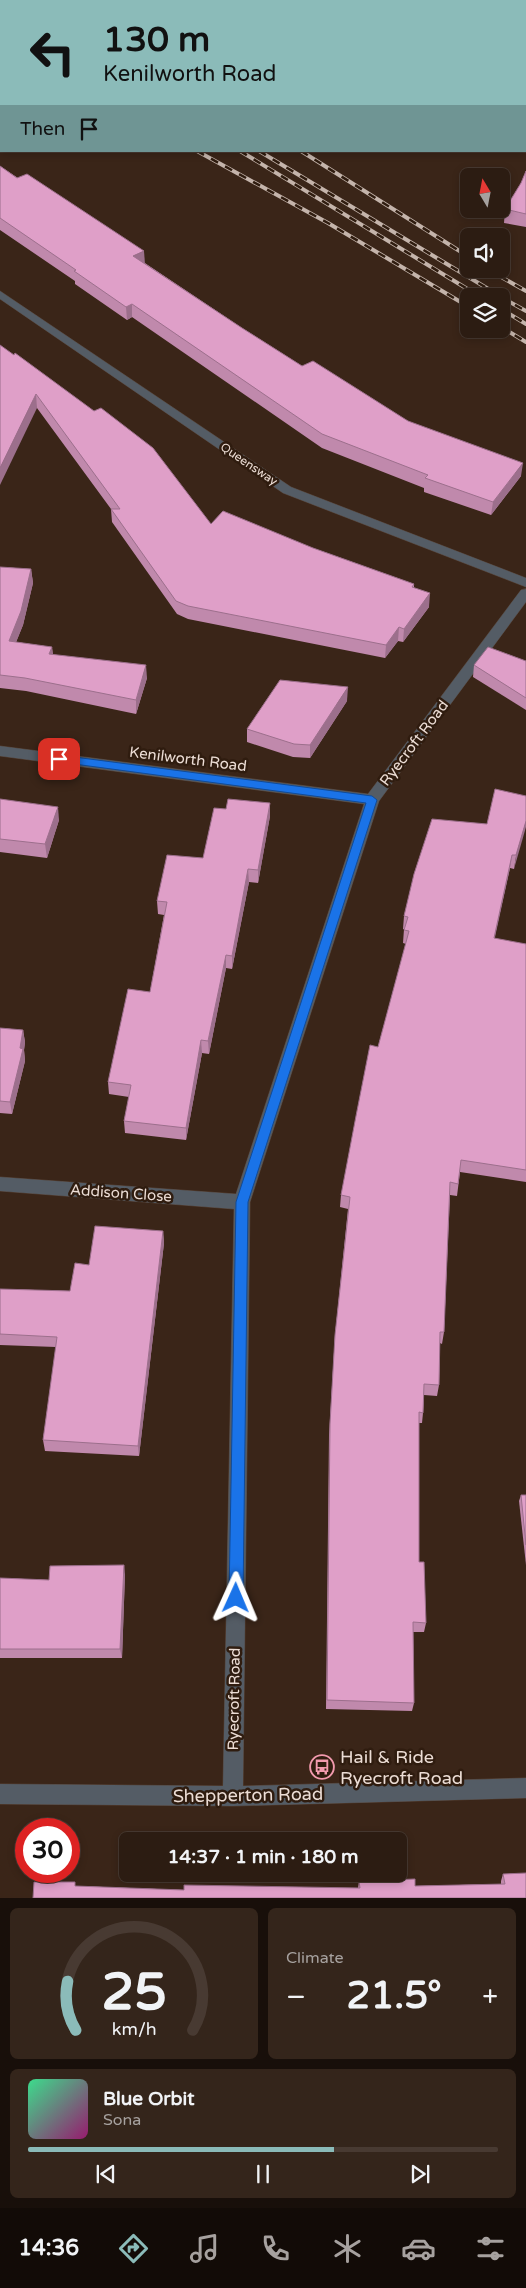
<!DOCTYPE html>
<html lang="en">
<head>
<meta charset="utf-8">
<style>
	body { margin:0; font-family:"Varela Round",sans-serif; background:#34251b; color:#f1f3f6; height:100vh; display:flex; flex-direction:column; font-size:19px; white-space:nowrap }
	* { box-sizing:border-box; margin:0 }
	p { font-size:16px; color:#a6a19f }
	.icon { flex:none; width:28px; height:28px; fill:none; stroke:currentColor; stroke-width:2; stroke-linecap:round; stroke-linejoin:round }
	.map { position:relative; height:1898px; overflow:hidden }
	.panel { display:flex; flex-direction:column; gap:10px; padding:10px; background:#180f0a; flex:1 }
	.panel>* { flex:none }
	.guide { position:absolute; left:0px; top:0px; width:526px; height:152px; box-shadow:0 2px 8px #0003,0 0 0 1px #483a32; background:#8bbbb9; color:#111; overflow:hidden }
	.needle { width:32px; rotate:350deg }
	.buttons { position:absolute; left:460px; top:168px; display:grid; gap:10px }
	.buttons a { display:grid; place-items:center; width:50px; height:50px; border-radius:8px; background:#2c1c12; box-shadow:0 2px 8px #0003,0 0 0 1px #483a32; font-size:25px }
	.speed { position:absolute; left:15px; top:1818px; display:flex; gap:10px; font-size:25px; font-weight:700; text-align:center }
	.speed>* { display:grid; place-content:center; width:65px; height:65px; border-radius:50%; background:#2c1c12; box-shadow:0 2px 8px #0003,0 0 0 1px #483a32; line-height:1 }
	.speed .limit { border:8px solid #d22; background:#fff; color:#111 }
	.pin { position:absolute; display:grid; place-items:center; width:42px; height:42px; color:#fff; margin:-21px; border-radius:10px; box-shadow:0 2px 8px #0006 }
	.me { position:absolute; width:55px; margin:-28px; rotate:1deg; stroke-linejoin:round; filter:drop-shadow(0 0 4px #0008) }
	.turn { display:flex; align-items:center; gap:18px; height:105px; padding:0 20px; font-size:22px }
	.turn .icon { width:65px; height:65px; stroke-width:2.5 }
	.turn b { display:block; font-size:35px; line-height:42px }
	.then { display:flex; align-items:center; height:48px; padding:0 20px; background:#0003; gap:10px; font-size:19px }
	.big { font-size:38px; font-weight:700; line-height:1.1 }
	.panel .tile { flex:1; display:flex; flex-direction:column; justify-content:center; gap:8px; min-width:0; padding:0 18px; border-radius:8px; background:#34251b }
	.panel .dial { align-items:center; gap:0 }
	.dial svg { height:130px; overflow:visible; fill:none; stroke:#483a32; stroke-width:7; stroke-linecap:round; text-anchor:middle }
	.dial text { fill:#f1f3f6; stroke:none }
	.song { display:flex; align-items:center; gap:15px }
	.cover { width:60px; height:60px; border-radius:8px; background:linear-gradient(135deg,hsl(150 70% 55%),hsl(320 70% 35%)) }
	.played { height:5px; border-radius:2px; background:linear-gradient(90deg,#8bbbb9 65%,#483a32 65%) }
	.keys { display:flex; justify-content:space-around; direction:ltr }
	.heat { display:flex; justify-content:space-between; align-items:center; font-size:28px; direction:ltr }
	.panel .tiles { flex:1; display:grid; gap:10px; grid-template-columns:1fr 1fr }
	.tile:last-child { grid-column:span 2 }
	.trip { position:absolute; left:119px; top:1832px; width:288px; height:50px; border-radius:8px; background:#2c1c12; box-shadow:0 2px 8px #0003,0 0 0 1px #483a32; font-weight:700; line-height:50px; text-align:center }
	.tab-bar { display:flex; height:80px; justify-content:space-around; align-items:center; background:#120b07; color:#a6a19f }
	.tab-bar .icon { width:35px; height:35px }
	.tab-bar .active { color:#8bbbb9 }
	.tab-bar b { font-size:22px; color:#f1f3f6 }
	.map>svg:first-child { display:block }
</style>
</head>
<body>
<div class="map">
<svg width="526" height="1898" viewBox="0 0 526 1898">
	<rect width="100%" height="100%" fill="#3a2518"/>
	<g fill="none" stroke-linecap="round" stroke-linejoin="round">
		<g stroke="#564236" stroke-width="1">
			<g id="minor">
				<polygon points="0,291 291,487 526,578 526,587 283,493 0,299"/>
				<polygon points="526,589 526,602 379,801 250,1202 243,1786 526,1778 526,1798 233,1806 0,1804 0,1784 223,1786 234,1209 0,1191 0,1177 236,1194 364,804 0,756 0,746 368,794 521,590"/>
			</g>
		</g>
		<use href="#minor" fill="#545c65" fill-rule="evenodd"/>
		<g stroke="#c4b4ab" stroke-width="4">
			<g id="rail">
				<polyline points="11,0 13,1"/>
				<polyline points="67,0 69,1"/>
				<polyline points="197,151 328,223 469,307"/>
				<polyline points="240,151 479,296"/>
				<polyline points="259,151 500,296"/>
				<polyline points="301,151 469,257"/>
				<polyline points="487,269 526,291"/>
				<polyline points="501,297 526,311"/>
				<polyline points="501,309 526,324"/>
				<polyline points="501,327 526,342"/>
			</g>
		</g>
		<use href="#rail" stroke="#2f1c0f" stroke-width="2.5" stroke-dasharray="8" stroke-linecap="butt"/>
	</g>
	<g fill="#c089ac">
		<polygon points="0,166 242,328 302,366 408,421 521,476 491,515 424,492 424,488 322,448 132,317 127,320 75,284 75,281 0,230"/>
		<polygon points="526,171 526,227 504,223 505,209 521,183"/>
		<polygon points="0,345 211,524 313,548 414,584 414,588 429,607 403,642 398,641 385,658 188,619 177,614 112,522 111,509 37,408"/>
		<polygon points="0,567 31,569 33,583 23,625 16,642 52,647 53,655 147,678 136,714 26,691 0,688"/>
		<polygon points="526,661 526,710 473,677 474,665"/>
		<polygon points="347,701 310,758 293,757 247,742 247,729"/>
		<polygon points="526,796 514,869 510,868 494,939 526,944 526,1182 460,1172 457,1196 450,1195 444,1332 442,1344 440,1343 439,1385 437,1396 424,1395 423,1413 422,1423 419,1423 419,1562 426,1623 424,1632 413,1632 414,1703 412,1711 326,1709 329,1435 335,1335 348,1209 340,1207 341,1195 378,1047 406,944 403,943 404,929 403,929 404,916 487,824"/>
		<polygon points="0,799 59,820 47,858 0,852"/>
		<polygon points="270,803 270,816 258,883 249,882 232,969 226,968 209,1054 202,1053 186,1140 125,1133 124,1121 129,1097 109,1094 108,1082 150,992 164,915 158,914 157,901 203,858 226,809"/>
		<polygon points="0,1028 23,1030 25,1042 24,1050 25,1061 12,1114 0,1113"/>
		<polygon points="163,1231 164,1243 139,1456 45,1451 43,1440 56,1347 0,1345 0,1289 70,1291 89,1265"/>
		<polygon points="521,1495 526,1495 526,1565 519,1501"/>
		<polygon points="125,1574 122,1658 0,1658 0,1578 49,1580"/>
		<polygon points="503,1874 526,1898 33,1898 77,1886 184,1890 358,1888 359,1881 415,1886 501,1884 501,1881"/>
	</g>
	<g fill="#9c6f8c">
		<polygon points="144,251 145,264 133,256"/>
		<polygon points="132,304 132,317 127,320 126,307"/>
		<polygon points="36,394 37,408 0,485 0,468"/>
		<polygon points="523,463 521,476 491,515 493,502"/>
		<polygon points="31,569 33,583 23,625 11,655 9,641"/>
		<polygon points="430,593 429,607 403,642 404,629"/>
		<polygon points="399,627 398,641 385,658 386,645"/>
		<polygon points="52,647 53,660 49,654"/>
		<polygon points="146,665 147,678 136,714 136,700"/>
		<polygon points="348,687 347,701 310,758 310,745"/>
		<polygon points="270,803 270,816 258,883 258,870"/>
		<polygon points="58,807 59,820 47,858 45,844"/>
		<polygon points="526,821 526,827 514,869 516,855"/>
		<polygon points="512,855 510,868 492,951 494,938"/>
		<polygon points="248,869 249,882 232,969 232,956"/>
		<polygon points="226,955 226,968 209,1054 208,1041"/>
		<polygon points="23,1030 25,1042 24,1050 25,1061 12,1114 10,1102"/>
		<polygon points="201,1040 202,1053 186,1140 186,1128"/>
		<polygon points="163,1231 164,1243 139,1456 138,1446"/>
		<polygon points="124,1565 125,1574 122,1658 120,1649"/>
	</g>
	<g fill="#df9fc8" stroke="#9c6f8c">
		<polygon points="0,166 17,178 27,174 144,251 133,256 242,328 302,366 313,361 408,421 523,463 493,502 425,478 428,475 322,434 132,304 126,307 74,271 76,270 0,218"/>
		<polygon points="526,171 526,214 505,209 521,183"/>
		<polygon points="0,345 14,355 15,353 94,411 101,408 153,448 211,524 223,511 313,548 414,584 412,587 430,593 404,629 399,627 386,645 188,606 176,601 111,509 120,509 36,394 0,468"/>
		<polygon points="0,567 31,569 21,611 9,641 52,647 49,654 146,665 136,700 25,678 0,675"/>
		<polygon points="488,647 526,661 526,698 474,665"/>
		<polygon points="280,680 348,687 310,745 294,744 247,729"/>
		<polygon points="495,789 526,796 526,821 516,855 512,855 494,938 526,944 526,1170 461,1160 458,1184 450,1182 444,1332 440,1332 439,1385 424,1384 423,1413 419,1412 419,1562 424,1562 426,1623 413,1622 414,1703 327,1700 330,1424 335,1335 350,1197 341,1195 356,1116 370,1045 378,1047 409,931 404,930 408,917 404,916 414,874 432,819 487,824"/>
		<polygon points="0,799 58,807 45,844 0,839"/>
		<polygon points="228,799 270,803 258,870 248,869 232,956 226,955 208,1041 201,1040 186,1128 124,1121 131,1085 108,1082 128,989 150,992 167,902 157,901 167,855 203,858 214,808 226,809"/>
		<polygon points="0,1028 23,1030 20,1048 23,1049 10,1102 0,1101"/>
		<polygon points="95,1226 163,1231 138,1446 43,1440 57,1337 0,1334 0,1289 70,1291 75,1263 89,1265"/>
		<polygon points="521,1495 526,1495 526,1545"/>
		<polygon points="124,1565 120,1649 0,1649 0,1578 49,1580 50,1566"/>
		<polygon points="526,1873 526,1898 33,1898 34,1882 75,1882 75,1886 184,1890 184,1885 360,1888 359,1881 415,1879 415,1886 505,1884 503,1874"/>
	</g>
	<polygon fill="#1a73e8" stroke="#114b97" points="59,755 372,796 377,800 248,1202 243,1598 241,1603 236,1605 231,1603 229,1598 236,1202 366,803 59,762 54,759"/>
	<defs>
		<g id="bus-ring" transform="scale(1.25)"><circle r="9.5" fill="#2f1c0f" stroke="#f29aae" stroke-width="1.5"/><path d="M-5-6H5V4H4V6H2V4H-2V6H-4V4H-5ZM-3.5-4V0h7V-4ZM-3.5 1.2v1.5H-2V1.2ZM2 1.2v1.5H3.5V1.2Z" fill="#f29aae"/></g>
	</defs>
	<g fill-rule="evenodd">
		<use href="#bus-ring" x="322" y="1767"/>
	</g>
	<g text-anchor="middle" stroke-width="5" stroke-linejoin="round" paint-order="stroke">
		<g font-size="12" fill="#ecddd5" stroke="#2f1c0f">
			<text transform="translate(249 464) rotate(34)" y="4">Queensway</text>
		</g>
		<g font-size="15" fill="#ecddd5" stroke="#2f1c0f">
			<text transform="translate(414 743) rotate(-53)" y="5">Ryecroft Road</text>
			<text transform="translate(188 759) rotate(7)" y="5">Kenilworth Road</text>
			<text transform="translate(121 1193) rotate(4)" y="5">Addison Close</text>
			<text transform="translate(234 1699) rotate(-89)" y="5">Ryecroft Road</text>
		</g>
		<g font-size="18" fill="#ecddd5" stroke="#2f1c0f" text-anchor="start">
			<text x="340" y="1763">Hail &amp; Ride<tspan x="340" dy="21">Ryecroft Road</tspan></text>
		</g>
		<g font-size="18" fill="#ecddd5" stroke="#2f1c0f">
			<text transform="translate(248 1795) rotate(-1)" y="6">Shepperton Road</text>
		</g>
	</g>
</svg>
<div class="buttons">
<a><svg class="needle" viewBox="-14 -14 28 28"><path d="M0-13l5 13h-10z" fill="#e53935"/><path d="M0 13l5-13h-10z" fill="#a6a19f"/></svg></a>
<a><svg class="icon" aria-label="sound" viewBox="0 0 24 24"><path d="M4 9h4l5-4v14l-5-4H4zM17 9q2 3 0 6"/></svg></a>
<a><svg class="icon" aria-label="layers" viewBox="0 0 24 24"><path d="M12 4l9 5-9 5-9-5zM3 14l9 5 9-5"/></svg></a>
</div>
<div class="speed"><div class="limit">30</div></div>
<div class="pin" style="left:59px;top:759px;background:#d93025"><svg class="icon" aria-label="arrive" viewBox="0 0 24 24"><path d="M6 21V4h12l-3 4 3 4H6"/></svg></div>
<svg class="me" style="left:236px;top:1598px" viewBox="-20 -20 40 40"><path d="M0-17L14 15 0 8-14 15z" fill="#1a73e8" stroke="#fff" stroke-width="4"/></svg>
<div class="trip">14:37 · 1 min · 180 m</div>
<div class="guide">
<div class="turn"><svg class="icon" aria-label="left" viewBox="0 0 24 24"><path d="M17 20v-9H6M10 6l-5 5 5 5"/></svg><div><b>130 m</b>Kenilworth Road</div></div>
<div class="then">Then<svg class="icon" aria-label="arrive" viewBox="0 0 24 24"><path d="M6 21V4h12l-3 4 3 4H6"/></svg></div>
</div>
</div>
<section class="panel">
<div class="tiles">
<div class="tile dial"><svg viewBox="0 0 100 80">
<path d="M14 69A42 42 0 1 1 86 69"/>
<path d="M14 69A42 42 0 0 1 9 39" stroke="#8bbbb9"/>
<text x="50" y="56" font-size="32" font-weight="700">25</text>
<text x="50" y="72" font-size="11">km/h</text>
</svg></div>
<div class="tile"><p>Climate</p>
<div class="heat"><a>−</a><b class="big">21.5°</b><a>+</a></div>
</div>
<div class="tile">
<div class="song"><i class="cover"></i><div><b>Blue Orbit</b><p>Sona</p></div></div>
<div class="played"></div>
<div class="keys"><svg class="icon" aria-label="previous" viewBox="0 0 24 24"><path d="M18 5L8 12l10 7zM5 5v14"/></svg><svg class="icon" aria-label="pause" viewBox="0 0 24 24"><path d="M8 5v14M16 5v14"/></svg><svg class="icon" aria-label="next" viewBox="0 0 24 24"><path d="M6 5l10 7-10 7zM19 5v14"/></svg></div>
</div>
</div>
</section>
<nav class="tab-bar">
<b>14:36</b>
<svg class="icon active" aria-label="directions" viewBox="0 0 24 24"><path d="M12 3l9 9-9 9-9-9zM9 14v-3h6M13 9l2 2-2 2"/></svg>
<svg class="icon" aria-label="music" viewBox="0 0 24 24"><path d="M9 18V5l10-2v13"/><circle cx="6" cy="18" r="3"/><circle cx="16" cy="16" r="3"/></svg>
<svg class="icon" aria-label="phone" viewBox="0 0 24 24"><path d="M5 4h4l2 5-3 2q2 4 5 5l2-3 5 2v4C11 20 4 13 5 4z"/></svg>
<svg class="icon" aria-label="climate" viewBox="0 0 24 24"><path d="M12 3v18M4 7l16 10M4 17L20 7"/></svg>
<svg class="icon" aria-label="car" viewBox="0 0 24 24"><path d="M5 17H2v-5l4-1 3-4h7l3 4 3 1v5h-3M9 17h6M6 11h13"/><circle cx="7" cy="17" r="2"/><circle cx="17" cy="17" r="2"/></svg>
<svg class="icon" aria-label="filters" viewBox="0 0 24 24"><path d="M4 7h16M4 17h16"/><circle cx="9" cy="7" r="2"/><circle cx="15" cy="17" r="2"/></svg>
</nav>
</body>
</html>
